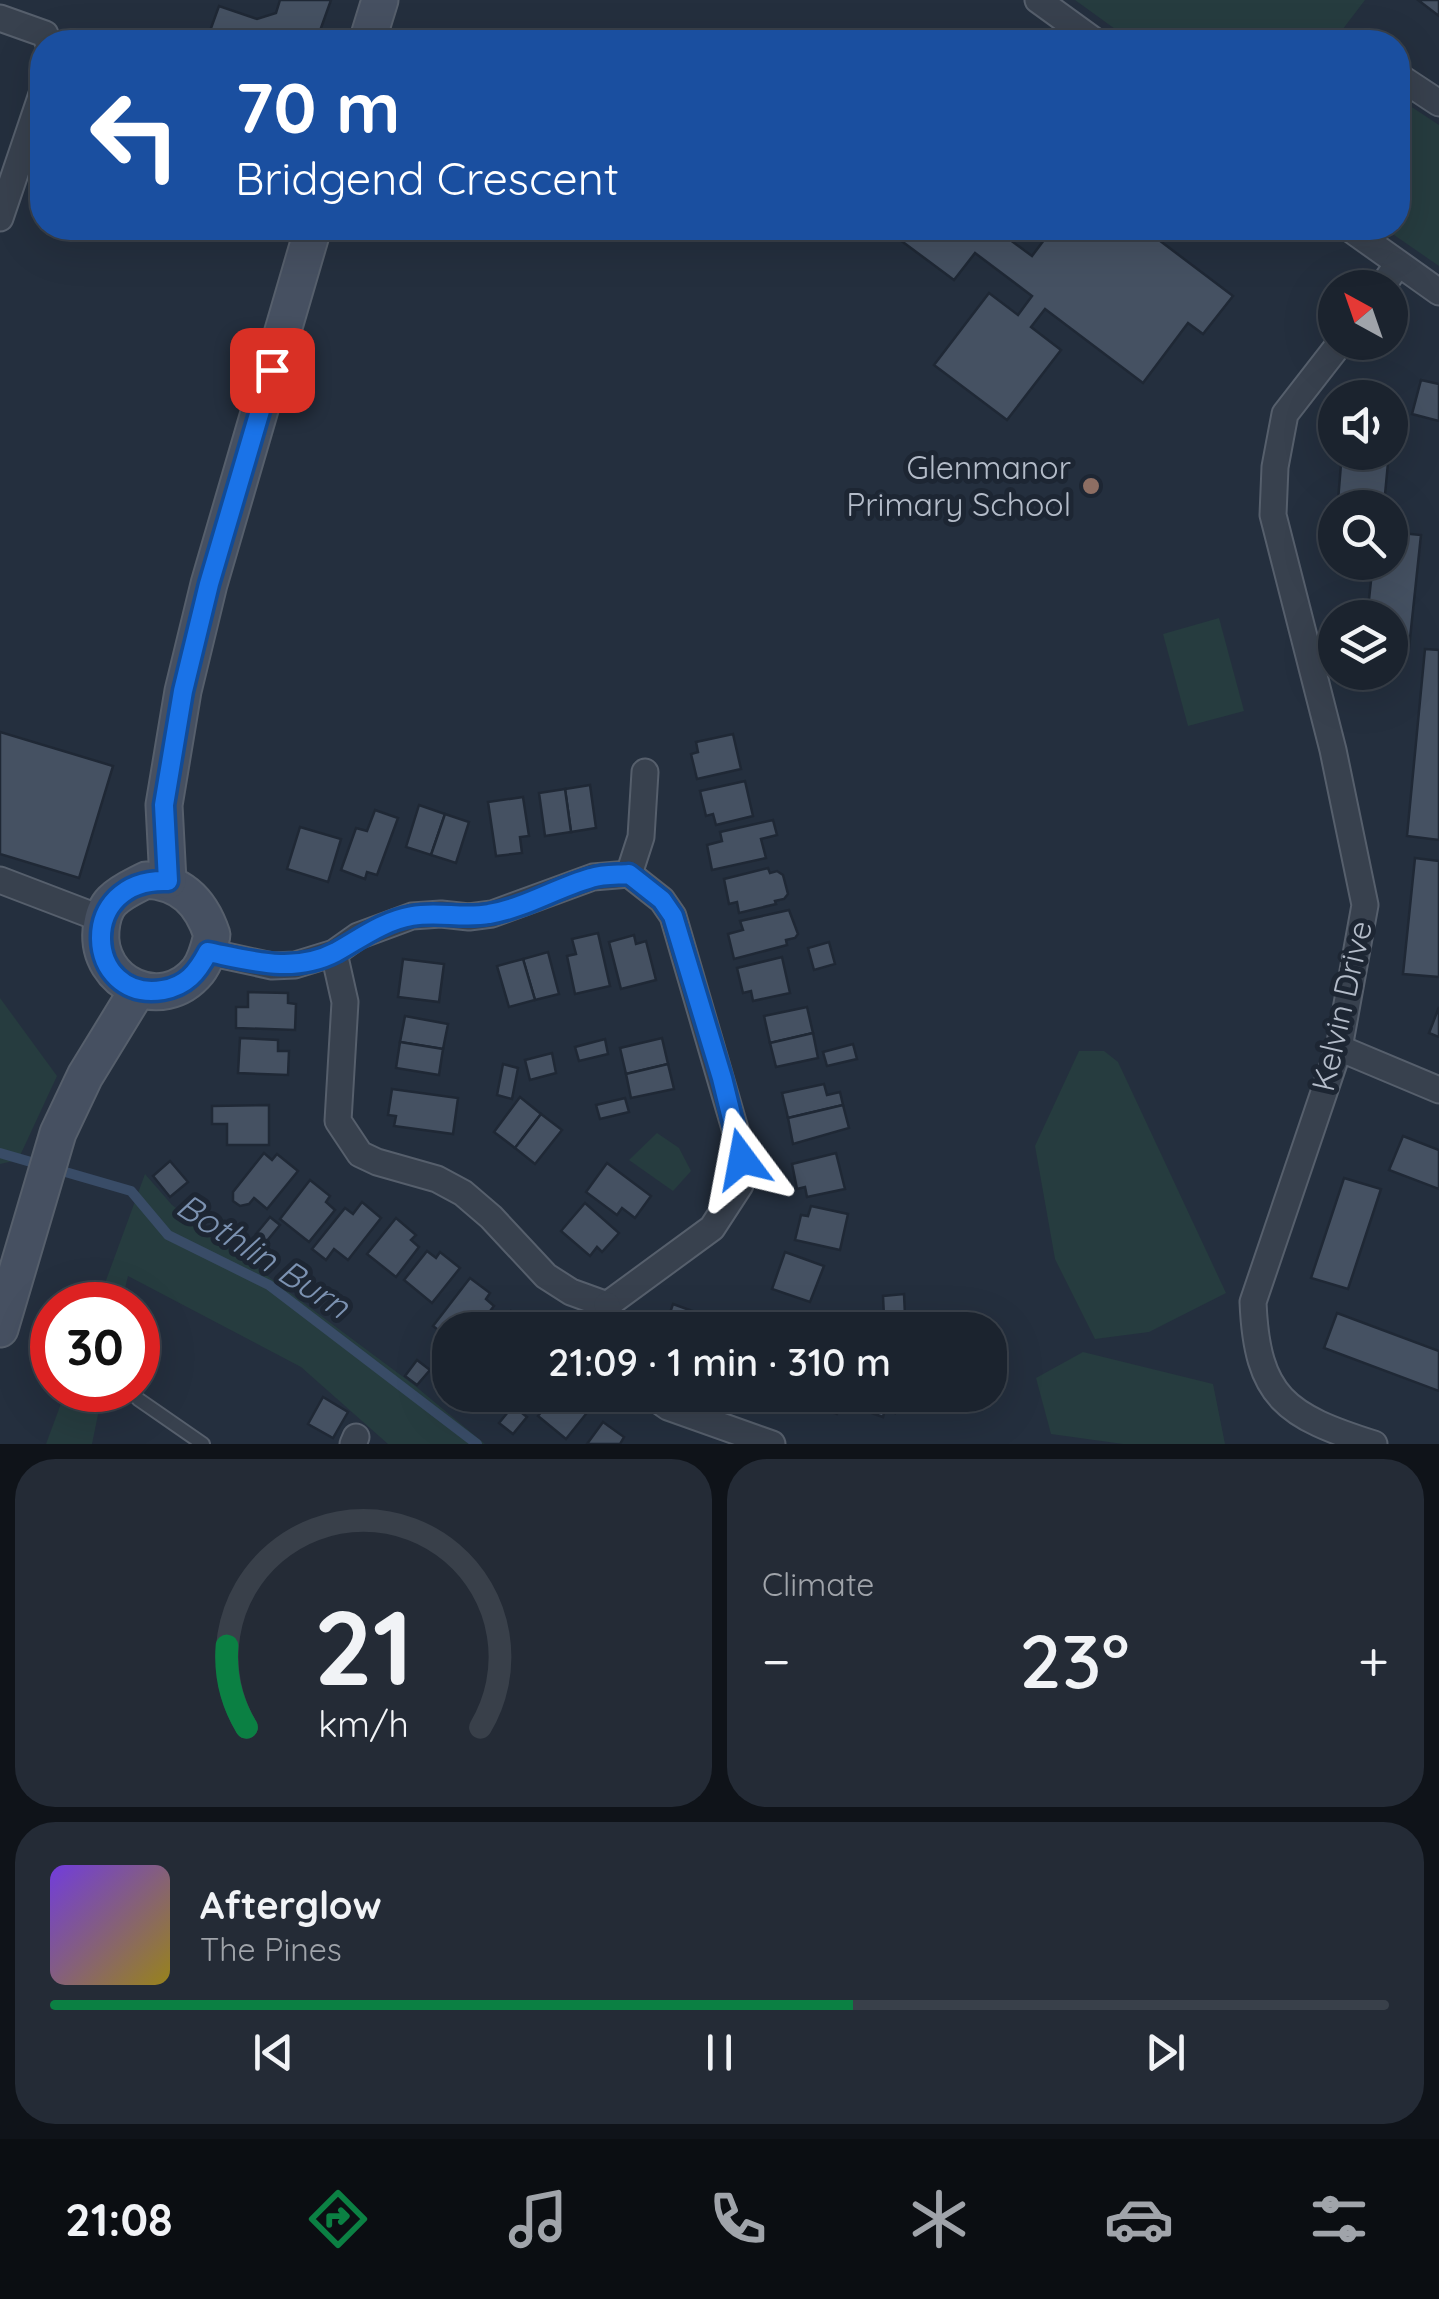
<!DOCTYPE html>
<html lang="en">
<head>
<meta charset="utf-8">
<style>
	body { margin:0; font-family:Quicksand,sans-serif; background:#242b36; color:#f1f3f6; height:100vh; display:flex; flex-direction:column; font-size:38px; white-space:nowrap }
	* { box-sizing:border-box; margin:0 }
	p { font-size:32px; color:#a0a4aa }
	.icon { flex:none; width:55px; height:55px; fill:none; stroke:currentColor; stroke-width:2; stroke-linecap:round; stroke-linejoin:round }
	.map { position:relative; height:1444px; overflow:hidden }
	.side { display:flex; flex-direction:column; gap:15px; padding:15px; background:#0f1319; flex:1 }
	.side>* { flex:none }
	.banner { position:absolute; left:30px; top:30px; width:1380px; height:210px; border-radius:40px; box-shadow:0 10px 40px #0002,0 0 0 2px #39404a; background:#1a4fa0; color:#fff; overflow:hidden }
	.needle { width:65px; rotate:320deg }
	.controls { position:absolute; left:1318px; top:270px; display:grid; gap:20px }
	.controls a { display:grid; place-items:center; width:90px; height:90px; border-radius:50%; background:#1b232e; box-shadow:0 10px 40px #0002,0 0 0 2px #39404a; font-size:50px }
	.speed { position:absolute; left:30px; top:1282px; display:flex; gap:20px; font-size:50px; font-weight:700; text-align:center }
	.speed>* { display:grid; place-content:center; width:130px; height:130px; border-radius:50%; background:#1b232e; box-shadow:0 10px 40px #0002,0 0 0 2px #39404a; line-height:1 }
	.speed .limit { border:15px solid #d22; background:#fff; color:#111 }
	.pin { position:absolute; display:grid; place-items:center; width:85px; height:85px; color:#fff; margin:-42px; border-radius:20px; box-shadow:0 5px 15px #0006 }
	.me { position:absolute; width:110px; margin:-55px; rotate:347deg; stroke-linejoin:round; filter:drop-shadow(0 0 8px #0008) }
	.turn { display:flex; align-items:center; gap:35px; height:210px; padding:0 40px; font-size:45px }
	.turn .icon { width:130px; height:130px; stroke-width:2.5 }
	.turn b { display:block; font-size:70px; line-height:85px }
	.big { font-size:75px; font-weight:600; line-height:1.1 }
	.side .card { flex:1; display:flex; flex-direction:column; justify-content:center; gap:15px; min-width:0; padding:0 35px; border-radius:40px; background:#242b36 }
	.side .dial { align-items:center; gap:0 }
	.dial svg { height:260px; overflow:visible; fill:none; stroke:#39404a; stroke-width:7; stroke-linecap:round; text-anchor:middle }
	.dial text { fill:#f1f3f6; stroke:none }
	.song { display:flex; align-items:center; gap:30px }
	.cover { width:120px; height:120px; border-radius:15px; background:linear-gradient(135deg,hsl(260 70% 55%),hsl(50 70% 35%)) }
	.played { height:10px; border-radius:5px; background:linear-gradient(90deg,#0b8043 60%,#39404a 60%) }
	.keys { display:flex; justify-content:space-around; direction:ltr }
	.heat { display:flex; justify-content:space-between; align-items:center; font-size:55px; direction:ltr }
	.side .tiles { flex:1; display:grid; gap:15px; grid-template-columns:1fr 1fr }
	.card:last-child { grid-column:span 2 }
	.trip { position:absolute; left:432px; top:1312px; width:575px; height:100px; border-radius:40px; background:#1b232e; box-shadow:0 10px 40px #0002,0 0 0 2px #39404a; font-weight:600; line-height:100px; text-align:center }
	.tabs { display:flex; height:160px; justify-content:space-around; align-items:center; background:#0b0e12; color:#a0a4aa }
	.tabs .icon { width:70px; height:70px }
	.tabs .current { color:#0b8043 }
	.tabs b { font-size:45px; color:#f1f3f6 }
	.map>svg:first-child { display:block }
</style>
</head>
<body>
<div class="map">
<svg width="1439" height="1444" viewBox="0 0 1439 1444">
	<rect width="100%" height="100%" fill="#242f3e"/>
	<g fill="#263c3f">
		<polygon points="1075,0 1365,0 1333,42 1133,42"/>
		<polygon points="1398,98 1439,125 1439,266 1384,228 1398,228"/>
		<polygon points="1219,618 1244,711 1188,726 1163,634"/>
		<polygon points="0,998 57,1076 18,1160 0,1164"/>
		<polygon points="1079,1051 1104,1051 1118,1062 1226,1293 1149,1332 1095,1339 1055,1259 1035,1146"/>
		<polygon points="657,1133 679,1148 691,1171 673,1191 629,1160"/>
		<polygon points="145,1174 172,1205 414,1385 485,1444 388,1444 301,1367 128,1276 121,1305 97,1305"/>
		<polygon points="1083,1352 1213,1384 1225,1444 1123,1444 1051,1434 1036,1378"/>
		<polygon points="66,1390 103,1390 92,1444 46,1444"/>
	</g>
	<g fill="none" stroke-linecap="round" stroke-linejoin="round">
		<polyline stroke="#394c67" stroke-width="10" points="0,1153 131,1191 168,1235 269,1285 477,1444"/>
	</g>
	<g fill="#455162" stroke="#1f2835" stroke-width="2.5">
		<polygon points="280,0 331,0 316,42 206,42 219,6 257,19 276,13"/>
		<polygon points="1418,0 1439,0 1439,16"/>
		<polygon points="884,228 994,228 1032,256 1053,228 1143,228 1233,296 1203,334 1188,323 1143,383 1045,309 1031,327 1061,350 1007,420 934,365 989,293 1018,315 1032,296 975,253 954,280"/>
		<polygon points="1421,380 1439,384 1439,421 1412,414"/>
		<polygon points="1342,452 1389,452 1384,505 1338,501"/>
		<polygon points="1390,532 1421,535 1409,648 1390,646 1390,618 1367,618 1373,562 1390,562"/>
		<polygon points="1425,649 1439,650 1439,840 1407,836"/>
		<polygon points="0,732 113,766 79,878 0,854"/>
		<polygon points="733,734 741,769 697,779 691,754 698,752 696,742"/>
		<polygon points="745,781 753,816 716,825 713,814 706,816 700,791"/>
		<polygon points="590,785 596,828 571,832 565,789"/>
		<polygon points="565,789 571,832 545,836 539,793"/>
		<polygon points="523,797 529,836 520,837 522,853 496,856 488,802"/>
		<polygon points="419,805 445,814 431,855 406,847"/>
		<polygon points="375,810 398,818 377,875 367,872 365,879 341,870 356,828 367,831"/>
		<polygon points="445,814 469,822 456,863 431,855"/>
		<polygon points="773,820 777,835 761,839 766,858 712,870 707,845 722,841 720,832"/>
		<polygon points="300,827 341,839 328,882 287,869"/>
		<polygon points="1415,858 1439,861 1439,977 1403,974"/>
		<polygon points="768,868 770,873 777,871 783,875 788,894 784,899 775,901 776,904 739,913 737,902 729,904 724,879"/>
		<polygon points="789,910 798,934 795,938 786,940 787,945 734,959 728,934 743,930 740,921"/>
		<polygon points="598,933 610,986 575,994 567,956 576,954 572,939"/>
		<polygon points="634,935 636,944 646,941 656,980 621,989 609,942"/>
		<polygon points="829,942 835,964 814,970 808,948"/>
		<polygon points="548,952 559,994 535,1000 523,959"/>
		<polygon points="782,957 790,993 753,1001 751,991 743,993 737,968"/>
		<polygon points="403,959 444,964 439,1002 398,997"/>
		<polygon points="523,959 535,1000 509,1007 497,966"/>
		<polygon points="248,992 288,993 288,1003 296,1004 295,1030 236,1028 236,1007 248,1007"/>
		<polygon points="807,1007 813,1033 770,1043 764,1016"/>
		<polygon points="1439,1007 1439,1037 1429,1033"/>
		<polygon points="405,1016 448,1024 443,1049 400,1042"/>
		<polygon points="813,1033 818,1058 776,1067 770,1043"/>
		<polygon points="240,1038 278,1040 278,1051 289,1051 288,1075 238,1073"/>
		<polygon points="662,1038 668,1064 626,1074 620,1048"/>
		<polygon points="605,1039 608,1054 579,1061 575,1047"/>
		<polygon points="400,1042 443,1049 439,1075 396,1068"/>
		<polygon points="853,1044 857,1059 827,1066 823,1052"/>
		<polygon points="552,1053 556,1073 530,1080 525,1060"/>
		<polygon points="503,1064 518,1068 512,1099 497,1095"/>
		<polygon points="668,1064 674,1089 631,1098 626,1074"/>
		<polygon points="824,1084 827,1095 840,1092 843,1105 788,1118 782,1093"/>
		<polygon points="392,1089 458,1098 453,1134 394,1126 396,1116 388,1115"/>
		<polygon points="520,1097 541,1114 515,1148 494,1132"/>
		<polygon points="625,1098 629,1112 600,1119 596,1105"/>
		<polygon points="269,1105 269,1145 227,1145 227,1124 212,1124 212,1106"/>
		<polygon points="843,1105 849,1128 793,1144 788,1118"/>
		<polygon points="541,1114 562,1130 535,1164 515,1148"/>
		<polygon points="1403,1136 1439,1150 1439,1189 1389,1170"/>
		<polygon points="264,1153 272,1160 277,1154 298,1171 267,1209 254,1198 249,1204 240,1206 233,1201 233,1192"/>
		<polygon points="836,1153 845,1189 807,1197 805,1187 797,1189 792,1164"/>
		<polygon points="170,1161 188,1182 170,1197 153,1176"/>
		<polygon points="607,1163 651,1196 635,1218 622,1208 617,1215 586,1192"/>
		<polygon points="1344,1178 1381,1189 1348,1289 1311,1278"/>
		<polygon points="310,1180 330,1196 326,1202 335,1210 309,1242 280,1219"/>
		<polygon points="362,1202 381,1218 348,1260 334,1249 326,1260 312,1249 345,1208 353,1214"/>
		<polygon points="585,1203 619,1233 602,1252 597,1247 590,1256 561,1231"/>
		<polygon points="811,1206 848,1214 840,1250 795,1240 801,1215 808,1216"/>
		<polygon points="270,1217 280,1225 266,1242 256,1234"/>
		<polygon points="396,1218 416,1235 411,1240 419,1247 396,1277 367,1254"/>
		<polygon points="427,1251 436,1258 440,1252 460,1268 432,1303 404,1280"/>
		<polygon points="785,1252 824,1266 810,1302 772,1289"/>
		<polygon points="470,1278 490,1293 486,1299 494,1306 475,1330 450,1330 450,1339 433,1326"/>
		<polygon points="904,1294 905,1315 884,1317 883,1296"/>
		<polygon points="673,1304 698,1313 692,1330 664,1330"/>
		<polygon points="511,1311 533,1327 530,1330 486,1330 495,1318 502,1324"/>
		<polygon points="698,1313 722,1322 719,1330 692,1330"/>
		<polygon points="1337,1313 1439,1351 1439,1391 1324,1348"/>
		<polygon points="766,1321 775,1322 780,1330 760,1330"/>
		<polygon points="417,1360 430,1370 417,1385 405,1376"/>
		<polygon points="555,1395 585,1395 587,1397 582,1402 590,1409 566,1439 538,1416"/>
		<polygon points="816,1395 853,1395 851,1402 843,1399 837,1414 812,1405"/>
		<polygon points="863,1395 901,1395 895,1413 885,1409 883,1417 858,1408"/>
		<polygon points="323,1397 348,1412 333,1438 308,1424"/>
		<polygon points="513,1406 527,1417 513,1434 499,1423"/>
		<polygon points="603,1422 624,1437 620,1444 587,1444"/>
	</g>
	<g fill="none" stroke-linecap="round" stroke-linejoin="round">
		<g stroke="#565f6c" stroke-width="16">
			<polyline id="lane" points="138,1399 203,1444"/>
		</g>
		<g stroke="#565f6c" stroke-width="29">
			<g id="street">
				<polyline points="1038,0 1096,42"/>
				<polyline points="0,18 45,34 48,42"/>
				<polyline points="1398,76 1439,103"/>
				<polyline points="0,218 42,94"/>
				<polyline points="1349,228 1439,292"/>
				<polyline points="1381,288 1398,264"/>
				<path d="M 1341,342 L 1285,414 L 1275,467 L 1273,515 L 1333,750 L 1365,905 L 1339,1048 L 1253,1302 C 1257,1398 1286,1416 1374,1444"/>
				<polyline points="629,874 641,837 645,772"/>
				<polyline points="0,880 102,919"/>
				<polyline points="208,952 272,966 295,965 334,953 345,1002 338,1121 360,1154 377,1162 437,1179 463,1193 491,1217 546,1276 571,1292 607,1305 712,1228 740,1185 743,1159 738,1139 673,916 662,900 629,874 593,877 492,914 469,917 441,914 412,916 358,936 334,953"/>
				<polyline points="1339,1048 1439,1090"/>
				<polyline points="607,1305 614,1330"/>
				<polyline points="651,1395 668,1407 772,1444"/>
				<polyline points="353,1444 356,1437"/>
			</g>
		</g>
		<g stroke="#565f6c" stroke-width="39">
			<g id="secondary">
				<polyline points="367,42 380,0"/>
				<path d="M 146,880 C 182,882 201,902 212,935 C 209,947 206,961 198,971 C 162,1015 96,983 101,930 C 102,919 105,908 112,901 C 122,891 135,886 146,880 Z"/>
				<polyline points="168,881 164,805 183,691 209,584 313,228"/>
				<polyline points="0,1329 58,1133 85,1076 137,991"/>
			</g>
		</g>
		<use href="#lane" stroke="#38414e" stroke-width="12"/>
		<use href="#street" stroke="#38414e" stroke-width="25"/>
		<use href="#secondary" stroke="#465061" stroke-width="35"/>
	</g>
	<g fill="none" stroke-linecap="round" stroke-linejoin="round">
		<g stroke="#114b97" stroke-width="25">
			<path id="route" d="M 272,370 L 209,584 L 183,691 L 164,805 L 168,881 C 75,877 84,1003 163,990 C 186,986 197,973 208,952 C 252,961 294,974 336,952 C 361,938 383,921 412,916 C 438,911 463,919 489,914 C 525,908 556,888 591,878 C 603,874 617,875 629,874 L 662,900 L 673,916 L 722,1078 L 742,1159"/>
		</g>
		<use href="#route" stroke="#1a73e8" stroke-width="18"/>
	</g>
	<circle fill="#8d6e63" stroke="#1d2633" stroke-width="4" cx="1091" cy="486" r="10"/>
	<g text-anchor="middle" stroke-width="10" stroke-linejoin="round" paint-order="stroke">
		<g font-size="32" fill="#b4bcc9" stroke="#1d2633" text-anchor="end">
			<text x="1071" y="479">Glenmanor<tspan x="1071" dy="37">Primary School</tspan></text>
		</g>
		<g font-size="32" fill="#b4bcc9" stroke="#1d2633">
			<text transform="translate(1342 1006) rotate(-77)" y="11">Kelvin Drive</text>
		</g>
		<g font-size="35" font-style="italic" fill="#7c92b1" stroke="#1d2633">
			<text transform="translate(263 1256) rotate(33)" y="12">Bothlin Burn</text>
		</g>
	</g>
</svg>
<div class="controls">
<a><svg class="needle" viewBox="-14 -14 28 28"><path d="M0-13l5 13h-10z" fill="#e53935"/><path d="M0 13l5-13h-10z" fill="#a0a4aa"/></svg></a>
<a><svg class="icon" aria-label="sound" viewBox="0 0 24 24"><path d="M4 9h4l5-4v14l-5-4H4zM17 9q2 3 0 6"/></svg></a>
<a><svg class="icon" aria-label="search" viewBox="0 0 24 24"><circle cx="10" cy="10" r="6"/><path d="M15 15l6 6"/></svg></a>
<a><svg class="icon" aria-label="layers" viewBox="0 0 24 24"><path d="M12 4l9 5-9 5-9-5zM3 14l9 5 9-5"/></svg></a>
</div>
<div class="speed"><div class="limit">30</div></div>
<div class="pin" style="left:272px;top:370px;background:#d93025"><svg class="icon" aria-label="arrive" viewBox="0 0 24 24"><path d="M6 21V4h12l-3 4 3 4H6"/></svg></div>
<svg class="me" style="left:742px;top:1159px" viewBox="-20 -20 40 40"><path d="M0-17L14 15 0 8-14 15z" fill="#1a73e8" stroke="#fff" stroke-width="4"/></svg>
<div class="trip">21:09 · 1 min · 310 m</div>
<div class="banner">
<div class="turn"><svg class="icon" aria-label="left" viewBox="0 0 24 24"><path d="M17 20v-9H6M10 6l-5 5 5 5"/></svg><div><b>70 m</b>Bridgend Crescent</div></div>
</div>
</div>
<section class="side">
<div class="tiles">
<div class="card dial"><svg viewBox="0 0 100 80">
<path d="M14 69A42 42 0 1 1 86 69"/>
<path d="M14 69A42 42 0 0 1 8 44" stroke="#0b8043"/>
<text x="50" y="56" font-size="32" font-weight="700">21</text>
<text x="50" y="72" font-size="11">km/h</text>
</svg></div>
<div class="card"><p>Climate</p>
<div class="heat"><a>−</a><b class="big">23°</b><a>+</a></div>
</div>
<div class="card">
<div class="song"><i class="cover"></i><div><b>Afterglow</b><p>The Pines</p></div></div>
<div class="played"></div>
<div class="keys"><svg class="icon" aria-label="previous" viewBox="0 0 24 24"><path d="M18 5L8 12l10 7zM5 5v14"/></svg><svg class="icon" aria-label="pause" viewBox="0 0 24 24"><path d="M8 5v14M16 5v14"/></svg><svg class="icon" aria-label="next" viewBox="0 0 24 24"><path d="M6 5l10 7-10 7zM19 5v14"/></svg></div>
</div>
</div>
</section>
<nav class="tabs">
<b>21:08</b>
<svg class="icon current" aria-label="directions" viewBox="0 0 24 24"><path d="M12 3l9 9-9 9-9-9zM9 14v-3h6M13 9l2 2-2 2"/></svg>
<svg class="icon" aria-label="music" viewBox="0 0 24 24"><path d="M9 18V5l10-2v13"/><circle cx="6" cy="18" r="3"/><circle cx="16" cy="16" r="3"/></svg>
<svg class="icon" aria-label="phone" viewBox="0 0 24 24"><path d="M5 4h4l2 5-3 2q2 4 5 5l2-3 5 2v4C11 20 4 13 5 4z"/></svg>
<svg class="icon" aria-label="climate" viewBox="0 0 24 24"><path d="M12 3v18M4 7l16 10M4 17L20 7"/></svg>
<svg class="icon" aria-label="car" viewBox="0 0 24 24"><path d="M5 17H2v-5l4-1 3-4h7l3 4 3 1v5h-3M9 17h6M6 11h13"/><circle cx="7" cy="17" r="2"/><circle cx="17" cy="17" r="2"/></svg>
<svg class="icon" aria-label="filters" viewBox="0 0 24 24"><path d="M4 7h16M4 17h16"/><circle cx="9" cy="7" r="2"/><circle cx="15" cy="17" r="2"/></svg>
</nav>
</body>
</html>
